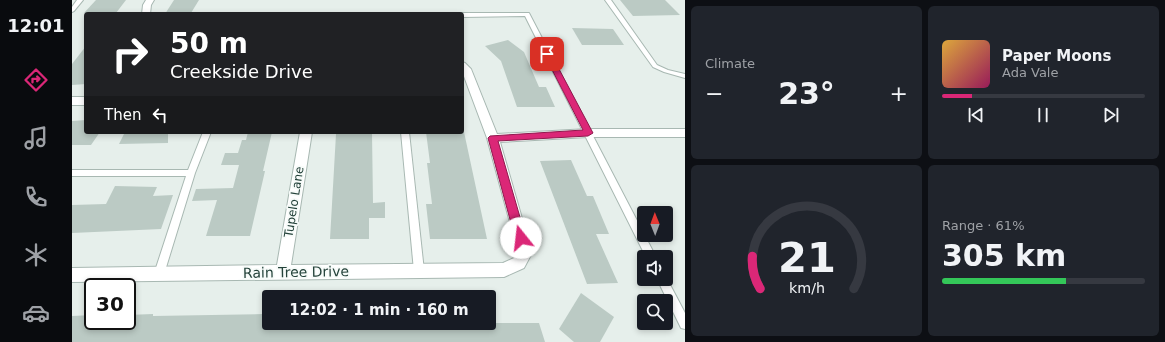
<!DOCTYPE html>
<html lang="en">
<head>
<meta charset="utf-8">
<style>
	body { margin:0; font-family:"DejaVu Sans",sans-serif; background:#20242c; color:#f1f3f6; height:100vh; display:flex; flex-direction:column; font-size:15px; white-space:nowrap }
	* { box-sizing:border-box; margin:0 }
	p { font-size:13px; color:#9ea1a6 }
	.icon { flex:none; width:22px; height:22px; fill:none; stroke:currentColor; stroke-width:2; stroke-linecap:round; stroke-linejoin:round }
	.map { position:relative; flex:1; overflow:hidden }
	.side { display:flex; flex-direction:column; gap:6px; padding:6px; background:#0d0f14; width:480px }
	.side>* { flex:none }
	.top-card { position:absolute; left:12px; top:12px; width:380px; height:122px; border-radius:4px; box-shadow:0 2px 6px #0003; background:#202124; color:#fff; overflow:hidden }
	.needle { width:26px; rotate:359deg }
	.controls { position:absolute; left:565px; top:206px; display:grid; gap:8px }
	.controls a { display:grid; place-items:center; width:36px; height:36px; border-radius:4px; background:#171b24; box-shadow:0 2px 6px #0003; font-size:20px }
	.speed { position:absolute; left:12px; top:278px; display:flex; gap:8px; font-size:20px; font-weight:700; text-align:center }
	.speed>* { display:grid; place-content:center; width:52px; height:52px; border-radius:50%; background:#171b24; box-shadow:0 2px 6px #0003; line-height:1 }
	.speed .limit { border:2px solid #111; border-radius:6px; background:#fff; color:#111 }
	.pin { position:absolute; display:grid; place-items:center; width:34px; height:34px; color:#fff; margin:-17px; border-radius:8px; box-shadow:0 2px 6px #0006 }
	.me { position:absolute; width:44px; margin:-22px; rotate:344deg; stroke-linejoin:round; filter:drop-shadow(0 0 3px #0008) }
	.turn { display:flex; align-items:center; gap:14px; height:84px; padding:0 20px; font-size:18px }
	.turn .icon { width:52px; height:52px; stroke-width:2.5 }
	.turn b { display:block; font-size:28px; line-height:34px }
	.then { display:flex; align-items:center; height:38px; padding:0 20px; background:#0003; gap:8px; font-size:15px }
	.big { font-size:30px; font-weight:700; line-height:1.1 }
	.side .card { flex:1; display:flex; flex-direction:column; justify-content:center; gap:6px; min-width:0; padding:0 14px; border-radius:6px; background:#20242c }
	.side .dial { align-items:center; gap:0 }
	.dial svg { height:104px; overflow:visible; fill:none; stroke:#363941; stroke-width:7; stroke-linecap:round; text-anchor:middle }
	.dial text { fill:#f1f3f6; stroke:none }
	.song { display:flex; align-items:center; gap:12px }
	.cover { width:48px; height:48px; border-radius:6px; background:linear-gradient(135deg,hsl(40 70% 55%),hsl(330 70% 35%)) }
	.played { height:4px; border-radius:2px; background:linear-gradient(90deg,#db2777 15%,#363941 15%) }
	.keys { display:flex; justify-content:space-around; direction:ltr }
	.heat { display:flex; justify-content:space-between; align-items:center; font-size:22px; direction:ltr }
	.charge { height:6px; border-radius:3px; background:linear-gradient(90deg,#34c759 61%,#363941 0) }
	.side .tiles { flex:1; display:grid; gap:6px; grid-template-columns:repeat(2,1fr) }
	.trip { position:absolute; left:190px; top:290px; width:234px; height:40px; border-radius:4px; background:#171b24; box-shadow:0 2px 6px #0003; font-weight:700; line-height:40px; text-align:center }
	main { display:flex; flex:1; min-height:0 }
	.menu { display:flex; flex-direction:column; width:72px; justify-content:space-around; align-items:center; background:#090b0e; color:#9ea1a6 }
	.menu .icon { width:28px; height:28px }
	.menu .current { color:#db2777 }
	.menu b { font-size:18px; color:#f1f3f6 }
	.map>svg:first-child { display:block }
</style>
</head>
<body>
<main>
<nav class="menu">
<b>12:01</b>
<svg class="icon current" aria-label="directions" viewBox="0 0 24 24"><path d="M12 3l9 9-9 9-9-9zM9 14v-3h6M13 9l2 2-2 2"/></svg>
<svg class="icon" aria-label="music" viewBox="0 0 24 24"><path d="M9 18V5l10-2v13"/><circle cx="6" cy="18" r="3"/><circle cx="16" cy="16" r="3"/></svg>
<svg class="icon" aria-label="phone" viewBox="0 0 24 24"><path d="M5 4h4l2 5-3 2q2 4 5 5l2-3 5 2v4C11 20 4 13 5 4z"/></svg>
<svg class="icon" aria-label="climate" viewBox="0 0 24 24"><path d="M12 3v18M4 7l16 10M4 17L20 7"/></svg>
<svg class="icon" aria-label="car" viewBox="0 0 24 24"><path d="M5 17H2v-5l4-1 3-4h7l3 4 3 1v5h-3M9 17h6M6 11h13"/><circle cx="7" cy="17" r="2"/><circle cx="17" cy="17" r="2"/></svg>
</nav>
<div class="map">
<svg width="613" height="342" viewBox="0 0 613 342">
	<rect width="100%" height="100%" fill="#e6efeb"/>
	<g fill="#bbcac4">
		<polygon points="24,0 54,0 44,13 12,13"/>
		<polygon points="102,0 127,0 119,13 93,14"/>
		<polygon points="548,0 593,0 608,15 561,16"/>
		<polygon points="500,28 541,29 552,45 510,45"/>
		<polygon points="436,40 452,52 467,87 474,87 483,107 445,107 429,61 413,46"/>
		<polygon points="14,46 14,84 0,85 0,64"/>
		<polygon points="14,120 14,132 28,132 19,145 0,145 0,121"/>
		<polygon points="53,132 96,132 96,143 47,144"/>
		<polygon points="176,132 200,132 191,171 193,171 178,236 134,236 145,200 120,201 124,189 161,188 167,165 149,165 153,153 166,153 170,140 174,140"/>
		<polygon points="354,132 392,132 415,239 358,239 354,204 360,204 355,163 358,163"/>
		<polygon points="300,133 301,203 313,202 313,218 297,218 297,239 258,239 264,134"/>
		<polygon points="499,160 515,196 521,196 537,234 524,234 546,283 515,284 468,161"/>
		<polygon points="43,186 85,187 81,196 101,195 89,229 0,233 0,205 34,204"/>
		<polygon points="509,293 542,317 528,342 502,342 487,329"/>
		<polygon points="81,314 81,316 192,314 191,323 467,323 473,342 0,342 0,316 21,315 21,321 55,321 55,315"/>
	</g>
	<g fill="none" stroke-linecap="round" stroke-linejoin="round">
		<g stroke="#a8b8b2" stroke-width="2">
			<g id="service">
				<polygon points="5,0 11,0 2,11 0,12 0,7"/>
				<polygon points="533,0 539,0 585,65 596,70 613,74 613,78 592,72 581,67"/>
				<polygon points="390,13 457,13 584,257 574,257 453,16 390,17 390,14 388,14"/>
				<polygon points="131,132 139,132 123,173 92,274 90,277 87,279 84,277 82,274 114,176 0,176 0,170 116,170"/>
				<polygon points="329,132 337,132 352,271 350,274 347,276 344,274 342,271"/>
				<polygon points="594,277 613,313 613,329 609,328 585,279 594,279"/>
			</g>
		</g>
		<g stroke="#a8b8b2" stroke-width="2">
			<g id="minor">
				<polygon points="74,0 82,0 79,5 78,14 70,14 71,5"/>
				<polygon points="390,62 393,63 399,69 425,134 516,129 613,129 613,137 516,137 428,142 460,253 452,268 432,277 0,282 0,268 205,265 228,132 240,132 219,265 431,263 442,258 446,252 415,138 390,71"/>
				<rect x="0" y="97" width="14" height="8"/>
			</g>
		</g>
		<use href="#service" fill="#fff" fill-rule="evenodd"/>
		<use href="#minor" fill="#fff" fill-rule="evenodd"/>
	</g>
	<polygon fill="#db2777" stroke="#8e194d" points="473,52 479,54 521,133 516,136 426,141 454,238 452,242 449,243 445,242 443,238 416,138 418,136 511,130 472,54"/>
	<g text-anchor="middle" stroke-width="3.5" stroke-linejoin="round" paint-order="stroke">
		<g font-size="12" fill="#24423a" stroke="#f7fbf9">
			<text transform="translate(222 202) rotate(-81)" y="4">Tupelo Lane</text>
		</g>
		<g font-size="14" fill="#24423a" stroke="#f7fbf9">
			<text transform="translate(224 272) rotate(-1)" y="5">Rain Tree Drive</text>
		</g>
	</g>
</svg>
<div class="controls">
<a><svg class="needle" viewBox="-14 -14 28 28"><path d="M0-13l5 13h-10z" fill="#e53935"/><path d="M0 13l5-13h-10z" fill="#9ea1a6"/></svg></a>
<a><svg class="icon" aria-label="sound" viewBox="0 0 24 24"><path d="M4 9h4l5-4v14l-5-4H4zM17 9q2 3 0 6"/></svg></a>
<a><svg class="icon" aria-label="search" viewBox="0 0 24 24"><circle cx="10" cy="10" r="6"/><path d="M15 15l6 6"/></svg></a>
</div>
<div class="speed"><div class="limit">30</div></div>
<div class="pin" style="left:475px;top:54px;background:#d93025"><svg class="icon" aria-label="arrive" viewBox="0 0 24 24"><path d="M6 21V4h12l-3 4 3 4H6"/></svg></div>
<svg class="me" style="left:449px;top:238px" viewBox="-20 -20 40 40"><circle r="19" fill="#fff"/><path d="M0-13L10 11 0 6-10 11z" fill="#db2777"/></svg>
<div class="trip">12:02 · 1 min · 160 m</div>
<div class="top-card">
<div class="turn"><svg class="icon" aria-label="right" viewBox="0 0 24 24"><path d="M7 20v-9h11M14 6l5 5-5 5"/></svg><div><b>50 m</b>Creekside Drive</div></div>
<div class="then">Then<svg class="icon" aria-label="left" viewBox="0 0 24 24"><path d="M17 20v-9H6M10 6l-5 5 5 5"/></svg></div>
</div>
</div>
<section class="side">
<div class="tiles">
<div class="card"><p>Climate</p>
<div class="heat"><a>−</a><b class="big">23°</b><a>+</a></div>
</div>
<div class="card">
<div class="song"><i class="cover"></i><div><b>Paper Moons</b><p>Ada Vale</p></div></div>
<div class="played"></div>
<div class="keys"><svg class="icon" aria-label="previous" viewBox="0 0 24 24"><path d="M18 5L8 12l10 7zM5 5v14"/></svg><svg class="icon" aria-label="pause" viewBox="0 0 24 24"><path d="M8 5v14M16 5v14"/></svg><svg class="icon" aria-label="next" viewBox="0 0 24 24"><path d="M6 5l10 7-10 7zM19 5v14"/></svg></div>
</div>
<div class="card dial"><svg viewBox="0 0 100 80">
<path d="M14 69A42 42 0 1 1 86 69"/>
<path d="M14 69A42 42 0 0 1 8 44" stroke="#db2777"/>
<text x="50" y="56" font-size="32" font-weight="700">21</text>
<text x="50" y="72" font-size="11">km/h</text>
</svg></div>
<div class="card"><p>Range · 61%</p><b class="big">305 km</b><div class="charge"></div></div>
</div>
</section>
</main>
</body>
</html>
